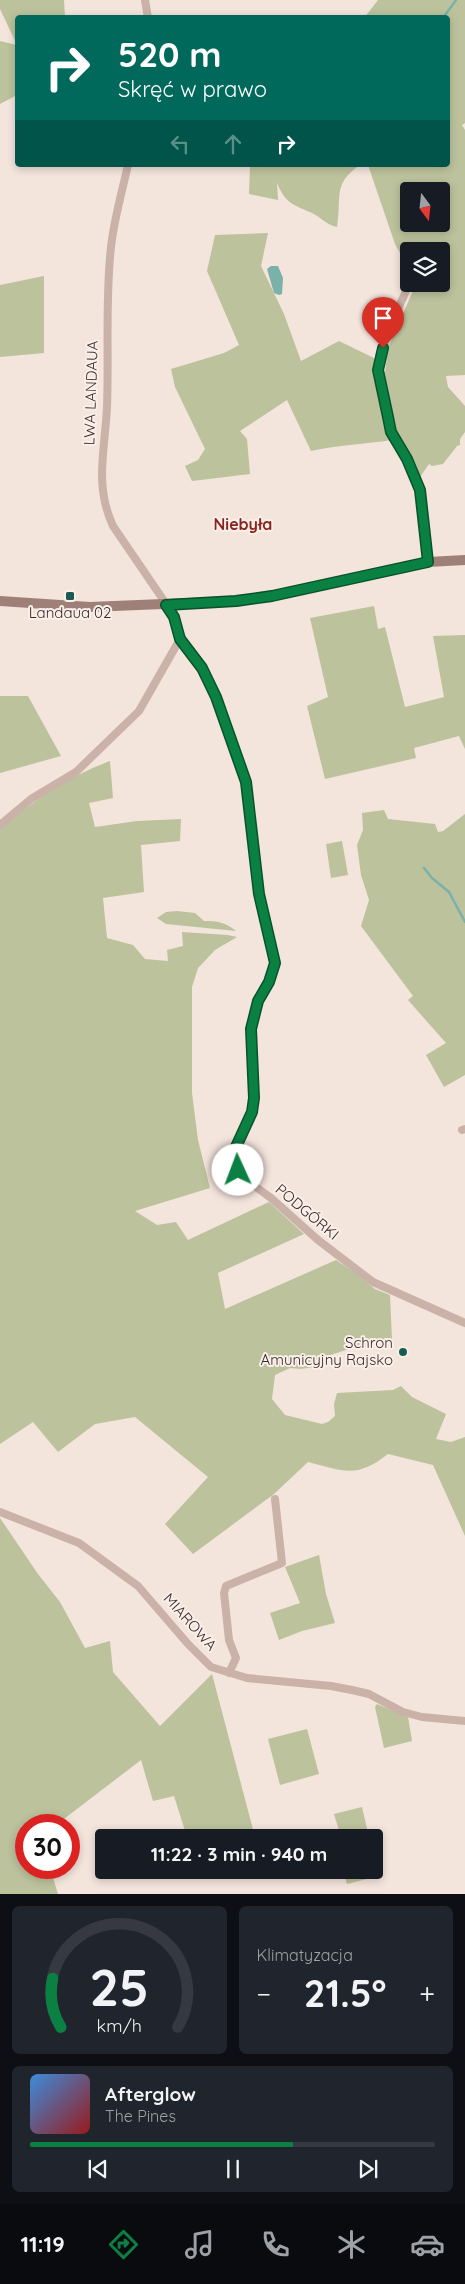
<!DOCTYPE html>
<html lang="pl">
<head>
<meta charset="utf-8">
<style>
	body { margin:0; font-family:Quicksand,sans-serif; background:#20242c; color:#f1f3f6; height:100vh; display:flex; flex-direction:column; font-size:19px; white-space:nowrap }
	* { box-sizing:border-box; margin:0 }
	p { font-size:16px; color:#9ea1a6 }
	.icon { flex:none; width:28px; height:28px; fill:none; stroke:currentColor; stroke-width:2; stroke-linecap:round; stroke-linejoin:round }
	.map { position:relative; height:1894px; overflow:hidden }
	.panel { display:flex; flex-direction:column; gap:12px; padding:12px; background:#0d0f14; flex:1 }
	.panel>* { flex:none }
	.top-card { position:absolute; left:15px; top:15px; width:435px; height:152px; border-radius:5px; box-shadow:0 2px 8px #0003; background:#00695c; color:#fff; overflow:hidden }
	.needle { width:32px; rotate:165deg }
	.fabs { position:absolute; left:400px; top:182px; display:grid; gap:10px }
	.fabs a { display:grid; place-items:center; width:50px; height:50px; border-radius:5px; background:#171b24; box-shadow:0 2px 8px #0003; font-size:25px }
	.speed { position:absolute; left:15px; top:1814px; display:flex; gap:10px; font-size:25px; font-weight:700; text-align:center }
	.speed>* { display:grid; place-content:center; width:65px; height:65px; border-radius:50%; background:#171b24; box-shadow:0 2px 8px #0003; line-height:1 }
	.speed .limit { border:8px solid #d22; background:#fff; color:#111 }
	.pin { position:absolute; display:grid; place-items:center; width:42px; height:42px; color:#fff; margin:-51px -21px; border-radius:50% 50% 50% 0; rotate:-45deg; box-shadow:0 0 5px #0007 }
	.pin .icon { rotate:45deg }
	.me { position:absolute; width:55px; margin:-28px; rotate:358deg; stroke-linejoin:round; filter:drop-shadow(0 0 4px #0008) }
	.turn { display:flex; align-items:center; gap:18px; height:105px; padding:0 20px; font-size:22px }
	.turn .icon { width:65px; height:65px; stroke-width:2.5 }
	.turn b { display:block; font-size:35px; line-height:42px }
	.lanes { display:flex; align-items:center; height:48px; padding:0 20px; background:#0003; justify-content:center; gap:25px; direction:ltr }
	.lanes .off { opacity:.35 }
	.big { font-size:38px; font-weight:800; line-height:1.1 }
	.panel .card { flex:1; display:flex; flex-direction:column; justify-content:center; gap:8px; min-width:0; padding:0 18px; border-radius:8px; background:#20242c }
	.panel .dial { align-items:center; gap:0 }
	.dial svg { height:130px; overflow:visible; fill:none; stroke:#363941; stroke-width:7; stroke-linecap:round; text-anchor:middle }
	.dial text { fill:#f1f3f6; stroke:none }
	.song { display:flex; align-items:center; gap:15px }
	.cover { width:60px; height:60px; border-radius:8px; background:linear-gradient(135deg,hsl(210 70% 55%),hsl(0 70% 35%)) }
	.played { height:5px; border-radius:2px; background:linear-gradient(90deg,#0b8043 65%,#363941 65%) }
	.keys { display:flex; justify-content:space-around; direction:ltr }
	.heat { display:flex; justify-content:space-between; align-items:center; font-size:28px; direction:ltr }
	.panel .tiles { flex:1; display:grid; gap:12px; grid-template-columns:1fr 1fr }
	.card:last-child { grid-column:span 2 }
	.trip { position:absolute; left:95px; top:1829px; width:288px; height:50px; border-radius:5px; background:#171b24; box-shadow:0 2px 8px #0003; font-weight:800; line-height:50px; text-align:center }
	.dock { display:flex; height:80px; justify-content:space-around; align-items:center; background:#090b0e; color:#9ea1a6 }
	.dock .icon { width:35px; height:35px }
	.dock .current { color:#0b8043 }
	.dock b { font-size:22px; color:#f1f3f6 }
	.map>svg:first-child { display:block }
</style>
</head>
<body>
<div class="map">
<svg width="465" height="1894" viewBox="0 0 465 1894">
	<rect width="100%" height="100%" fill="#f3e4dc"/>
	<g fill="#bcc29c" fill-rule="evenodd">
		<polygon points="0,0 64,0 65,17 18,18 17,95 0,104 0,41 17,45 0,9"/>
		<path d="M 378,0 L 465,0 L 465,123 L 462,125 L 465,130 L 465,375 L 446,376 L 448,387 L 465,406 L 465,432 L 460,439 L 460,445 L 457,446 L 443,464 L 432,466 L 429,464 L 420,477 L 397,438 L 385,373 L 388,348 L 416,284 L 441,284 L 441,251 L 409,251 L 408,267 L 395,244 L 368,165 L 448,165 L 448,18 L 364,18 ZM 409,191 L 441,191 L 441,224 L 409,224 Z"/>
		<path d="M 250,165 L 360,165 C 332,184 342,197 337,227 C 326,225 321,217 312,213 C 292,204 286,204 277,183 L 278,200 L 249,194 Z"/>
		<path d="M 268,233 L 261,266 L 284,314 L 301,361 L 339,341 L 374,358 L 388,432 L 392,440 C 365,444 338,445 311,451 L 287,400 L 240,431 L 247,439 L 250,474 L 192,481 L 185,466 L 198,460 L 205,449 L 175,387 L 171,369 L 224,353 L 239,345 L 207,271 L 215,235 Z"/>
		<polygon points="44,276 44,353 0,357 0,285"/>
		<polygon points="374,606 378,629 385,627 405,707 444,697 433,636 465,635 465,749 459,736 414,748 416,758 325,779 307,706 328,697 310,618"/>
		<polygon points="0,696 28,696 61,756 0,773"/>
		<path d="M 110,761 L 113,798 L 89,803 L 95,827 L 137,821 L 181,819 L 180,841 L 141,845 L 144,892 L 103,898 L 107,938 L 133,945 L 145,959 L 168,961 L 167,950 L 183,946 L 182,932 L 228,935 L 237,937 L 215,950 L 201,965 L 198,968 L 192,987 L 192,1093 L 198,1140 L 210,1188 L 135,1211 L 157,1225 L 176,1222 L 188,1240 L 269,1202 L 304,1234 L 218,1273 L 225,1309 L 336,1260 L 357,1274 L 375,1289 L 390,1295 L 392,1340 L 356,1347 L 314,1360 L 314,1367 L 301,1369 L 290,1368 L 275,1375 L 272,1399 L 285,1415 L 322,1424 L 328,1422 L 335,1416 L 334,1404 L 337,1393 L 393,1390 L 401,1386 L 412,1397 L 446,1414 L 436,1439 L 451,1442 L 465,1437 L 465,1536 L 433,1465 L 388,1454 C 356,1479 344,1471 308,1462 L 274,1494 L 193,1554 L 165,1524 L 208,1477 L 135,1417 L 95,1424 L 58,1452 L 33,1422 L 0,1444 L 0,829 C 33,801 69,776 110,761 Z"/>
		<polygon points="384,810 388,819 435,824 438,832 443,831 465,814 465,1075 444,1087 426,1055 446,1043 408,1000 413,996 361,926 369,900 361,875 357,845 363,830 362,813"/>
		<polygon points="342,841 348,875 331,878 326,844"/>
		<path d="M 177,911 L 195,913 L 204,921 C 218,921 225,922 236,931 L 166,924 L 157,918 L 166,912 Z"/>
		<polygon points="0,1518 38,1574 60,1602 85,1648 110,1641 113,1672 160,1726 212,1674 255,1837 187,1837 174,1796 153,1801 141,1760 56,1825 26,1825 26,1868 50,1868 58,1894 0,1894"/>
		<polygon points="319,1555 326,1594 335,1623 302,1631 279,1640 270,1613 300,1603 285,1567"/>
		<polygon points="377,1704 408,1717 412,1741 384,1748 375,1707"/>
		<polygon points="307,1729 319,1774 280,1785 268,1739"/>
		<polygon points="362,1807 369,1837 341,1837 334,1814"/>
		<polygon points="374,1854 379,1876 347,1884 343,1870 374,1870"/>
	</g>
	<polygon fill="#7ab1a9" points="271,266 278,266 283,278 282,294 279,295 274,293 267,269"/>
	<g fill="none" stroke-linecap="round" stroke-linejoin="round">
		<g stroke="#7ab1a9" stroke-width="2.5">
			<polyline points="443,18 456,0"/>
			<polyline points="424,868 432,878 449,892 465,922"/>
		</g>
		<g stroke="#cbb2a8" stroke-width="8">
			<polyline points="145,0 148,18"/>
			<path d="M 128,165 C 122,192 114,219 111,247 C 105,300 109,354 107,407 C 105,450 94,485 113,526 L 175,617 L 180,639 L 202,668 L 217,697 L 246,782 L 259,894 L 275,963 L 269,982 L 258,1001 L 251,1029 L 254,1098 L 252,1113 L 235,1149 L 234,1157 L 238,1170 L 249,1182 L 271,1198 L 318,1240 L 373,1282 L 465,1323"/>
			<polyline points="409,284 387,334 378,370 391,432 415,476 419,490 428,562"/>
			<polyline points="0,825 31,799 76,772 139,711 180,639"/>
			<polyline points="462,1130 465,1129"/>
			<polyline points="0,1512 79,1543 138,1586 188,1644 211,1667 247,1678 331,1686 352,1690 369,1694 403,1712 422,1717 465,1721"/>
			<polyline points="229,1673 236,1658 229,1640 224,1593 226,1586 282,1563 275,1499"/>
		</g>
		<polyline stroke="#9f8079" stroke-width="10" points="0,601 90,607 236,601 272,596 428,562 465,560"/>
	</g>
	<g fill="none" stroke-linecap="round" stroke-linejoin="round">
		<g stroke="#07532c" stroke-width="12">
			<polyline id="route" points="238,1170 234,1157 235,1149 252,1112 254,1098 251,1029 258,1001 269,982 275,963 259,894 246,782 216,697 202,668 180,639 174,617 166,605 236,601 272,596 428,562 420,490 407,459 391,432 388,417 378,370 383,348"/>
		</g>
		<use href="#route" stroke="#0b8043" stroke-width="9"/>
	</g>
	<g fill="#1c5b53" stroke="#faefe9" stroke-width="2">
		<rect x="65" y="591" width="10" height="10" rx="2.5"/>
		<circle cx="403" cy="1352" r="5"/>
	</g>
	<g text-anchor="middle" stroke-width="4" stroke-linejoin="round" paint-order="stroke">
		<g font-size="15" fill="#382a28" stroke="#faefe9">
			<text transform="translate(91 393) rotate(-88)" y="5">LWA LANDAUA</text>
			<text transform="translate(307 1212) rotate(40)" y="5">PODGÓRKI</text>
			<text transform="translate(190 1622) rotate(48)" y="5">MIAROWA</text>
		</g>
		<g font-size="15" fill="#382a28" stroke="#faefe9">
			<text x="70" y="618">Landaua 02</text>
			<text x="393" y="1348" text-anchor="end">Schron<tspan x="393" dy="17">Amunicyjny Rajsko</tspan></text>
		</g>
		<g font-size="16" font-weight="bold" fill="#89251f" stroke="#faefe9">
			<text x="243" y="530">Niebyła</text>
		</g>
	</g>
</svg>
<div class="fabs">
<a><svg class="needle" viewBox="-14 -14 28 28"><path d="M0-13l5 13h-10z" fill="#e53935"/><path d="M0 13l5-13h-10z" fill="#9ea1a6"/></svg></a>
<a><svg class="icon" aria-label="layers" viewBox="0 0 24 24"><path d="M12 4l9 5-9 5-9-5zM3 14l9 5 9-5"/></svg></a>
</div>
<div class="speed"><div class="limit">30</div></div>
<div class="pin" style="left:383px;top:348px;background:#d93025"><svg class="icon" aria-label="arrive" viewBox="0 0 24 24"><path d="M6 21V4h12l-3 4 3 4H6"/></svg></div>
<svg class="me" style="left:238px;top:1170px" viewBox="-20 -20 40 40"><circle r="19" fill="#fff"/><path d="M0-13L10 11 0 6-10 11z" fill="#0b8043"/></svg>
<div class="trip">11:22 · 3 min · 940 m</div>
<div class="top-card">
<div class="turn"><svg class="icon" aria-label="right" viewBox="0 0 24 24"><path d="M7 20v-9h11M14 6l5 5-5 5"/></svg><div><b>520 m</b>Skręć w prawo</div></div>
<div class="lanes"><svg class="icon off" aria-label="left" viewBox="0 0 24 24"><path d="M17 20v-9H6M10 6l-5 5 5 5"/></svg><svg class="icon off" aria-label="ahead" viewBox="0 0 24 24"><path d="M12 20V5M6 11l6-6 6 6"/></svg><svg class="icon" aria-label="right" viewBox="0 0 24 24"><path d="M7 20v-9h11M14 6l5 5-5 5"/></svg></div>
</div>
</div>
<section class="panel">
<div class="tiles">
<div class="card dial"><svg viewBox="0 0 100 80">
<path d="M14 69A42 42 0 1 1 86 69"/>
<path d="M14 69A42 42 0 0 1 9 39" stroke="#0b8043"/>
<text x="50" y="56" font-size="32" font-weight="700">25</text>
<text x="50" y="72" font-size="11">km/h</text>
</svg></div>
<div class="card"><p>Klimatyzacja</p>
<div class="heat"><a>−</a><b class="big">21.5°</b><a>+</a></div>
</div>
<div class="card">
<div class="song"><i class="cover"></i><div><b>Afterglow</b><p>The Pines</p></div></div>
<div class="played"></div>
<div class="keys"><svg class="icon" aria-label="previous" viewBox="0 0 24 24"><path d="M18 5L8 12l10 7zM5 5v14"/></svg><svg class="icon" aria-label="pause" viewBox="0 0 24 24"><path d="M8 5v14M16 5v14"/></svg><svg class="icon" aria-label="next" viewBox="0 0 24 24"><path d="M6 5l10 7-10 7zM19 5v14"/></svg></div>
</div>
</div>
</section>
<nav class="dock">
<b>11:19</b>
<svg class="icon current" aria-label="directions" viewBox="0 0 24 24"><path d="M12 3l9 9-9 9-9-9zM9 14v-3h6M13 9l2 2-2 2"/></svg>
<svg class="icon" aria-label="music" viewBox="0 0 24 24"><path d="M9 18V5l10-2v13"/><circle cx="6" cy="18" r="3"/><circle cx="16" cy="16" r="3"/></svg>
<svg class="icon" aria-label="phone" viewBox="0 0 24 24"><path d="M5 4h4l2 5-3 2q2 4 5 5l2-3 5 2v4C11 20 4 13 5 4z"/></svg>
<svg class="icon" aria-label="climate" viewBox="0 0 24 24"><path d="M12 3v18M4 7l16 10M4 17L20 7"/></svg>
<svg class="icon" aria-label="car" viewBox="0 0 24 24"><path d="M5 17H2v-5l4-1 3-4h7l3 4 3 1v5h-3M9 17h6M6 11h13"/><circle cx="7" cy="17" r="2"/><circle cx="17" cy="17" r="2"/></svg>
</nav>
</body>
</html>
